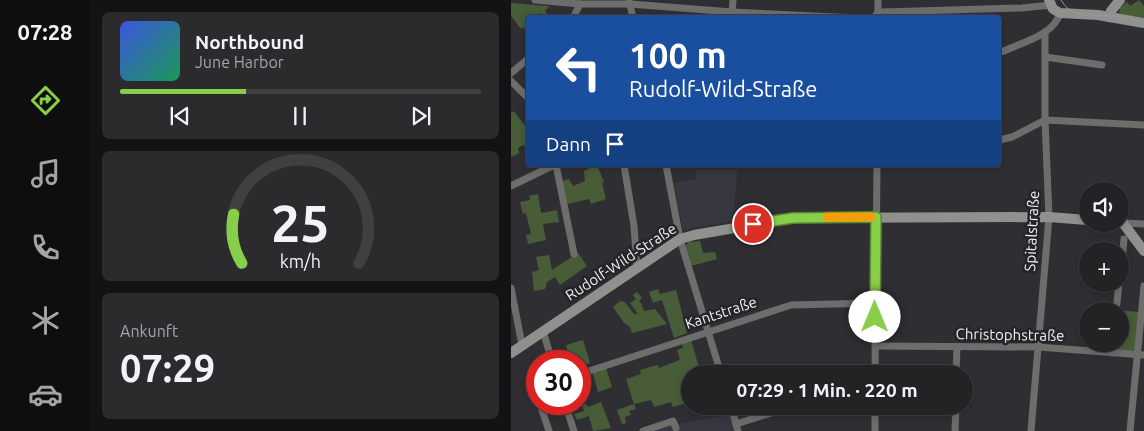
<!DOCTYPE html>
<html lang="de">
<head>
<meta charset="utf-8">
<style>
	body { margin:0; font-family:Ubuntu,sans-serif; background:#2b2b2e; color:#f1f3f6; height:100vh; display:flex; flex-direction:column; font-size:19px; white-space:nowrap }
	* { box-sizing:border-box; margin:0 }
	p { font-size:16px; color:#a3a4a7 }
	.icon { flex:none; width:28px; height:28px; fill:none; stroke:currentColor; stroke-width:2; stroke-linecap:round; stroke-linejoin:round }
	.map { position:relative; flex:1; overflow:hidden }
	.details { display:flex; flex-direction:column; gap:12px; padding:12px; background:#131315; width:421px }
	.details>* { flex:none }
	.guide { position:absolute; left:15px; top:15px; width:475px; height:152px; border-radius:5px; box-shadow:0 2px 8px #0003,0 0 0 1px #404043; background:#1a4fa0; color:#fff; overflow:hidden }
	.controls { position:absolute; left:568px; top:182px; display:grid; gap:10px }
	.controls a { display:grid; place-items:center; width:50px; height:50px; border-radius:50%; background:#232326; box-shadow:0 2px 8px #0003,0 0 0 1px #404043; font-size:25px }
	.speed { position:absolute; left:15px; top:350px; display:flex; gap:10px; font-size:25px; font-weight:700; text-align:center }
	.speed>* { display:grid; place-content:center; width:65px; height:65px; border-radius:50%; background:#232326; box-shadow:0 2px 8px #0003,0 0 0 1px #404043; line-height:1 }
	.speed .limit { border:8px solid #d22; background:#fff; color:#111 }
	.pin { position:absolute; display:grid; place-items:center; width:42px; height:42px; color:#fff; margin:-21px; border:2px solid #fff; border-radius:50%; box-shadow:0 1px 5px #0007 }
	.me { position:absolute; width:55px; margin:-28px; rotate:0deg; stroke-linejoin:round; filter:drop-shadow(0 0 4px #0008) }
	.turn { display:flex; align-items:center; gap:18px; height:105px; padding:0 20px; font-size:22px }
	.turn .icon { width:65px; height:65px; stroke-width:2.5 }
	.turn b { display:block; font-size:35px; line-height:42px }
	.then { display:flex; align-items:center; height:48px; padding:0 20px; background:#0003; gap:10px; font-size:19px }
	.big { font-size:38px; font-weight:700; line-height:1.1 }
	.details .tile { flex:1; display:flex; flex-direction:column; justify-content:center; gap:8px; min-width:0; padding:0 18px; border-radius:8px; background:#2b2b2e }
	.details .dial { align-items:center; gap:0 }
	.dial svg { height:130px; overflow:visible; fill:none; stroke:#404043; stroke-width:7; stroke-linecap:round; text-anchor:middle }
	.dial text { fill:#f1f3f6; stroke:none }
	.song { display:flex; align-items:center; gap:15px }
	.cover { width:60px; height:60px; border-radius:8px; background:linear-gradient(135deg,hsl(230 70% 55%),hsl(150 70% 35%)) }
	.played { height:5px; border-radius:2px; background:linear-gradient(90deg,#89ce48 35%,#404043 35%) }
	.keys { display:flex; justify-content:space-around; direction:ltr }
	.trip { position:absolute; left:170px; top:365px; width:292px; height:50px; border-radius:25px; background:#232326; box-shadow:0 2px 8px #0003,0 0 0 1px #404043; font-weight:700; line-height:50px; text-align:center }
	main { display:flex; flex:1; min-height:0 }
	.menu { display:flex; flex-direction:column; width:90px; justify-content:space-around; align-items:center; background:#0e0e0f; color:#a3a4a7 }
	.menu .icon { width:35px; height:35px }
	.menu .selected { color:#89ce48 }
	.menu b { font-size:22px; color:#f1f3f6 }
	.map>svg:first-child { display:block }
</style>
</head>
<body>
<main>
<nav class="menu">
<b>07:28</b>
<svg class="icon selected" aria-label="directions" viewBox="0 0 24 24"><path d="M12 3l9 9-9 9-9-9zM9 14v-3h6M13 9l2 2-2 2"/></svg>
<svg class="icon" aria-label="music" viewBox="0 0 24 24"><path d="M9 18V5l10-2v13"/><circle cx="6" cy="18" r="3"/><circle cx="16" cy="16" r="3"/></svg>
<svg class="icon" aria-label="phone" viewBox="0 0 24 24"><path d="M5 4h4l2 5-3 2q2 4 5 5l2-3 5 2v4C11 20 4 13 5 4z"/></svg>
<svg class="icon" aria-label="climate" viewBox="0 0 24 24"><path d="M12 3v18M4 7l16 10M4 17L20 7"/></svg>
<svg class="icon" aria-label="car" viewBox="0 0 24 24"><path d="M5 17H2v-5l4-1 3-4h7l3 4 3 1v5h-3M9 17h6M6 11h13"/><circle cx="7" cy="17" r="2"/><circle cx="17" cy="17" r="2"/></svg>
</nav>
<section class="details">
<div class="tile">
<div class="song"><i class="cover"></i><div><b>Northbound</b><p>June Harbor</p></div></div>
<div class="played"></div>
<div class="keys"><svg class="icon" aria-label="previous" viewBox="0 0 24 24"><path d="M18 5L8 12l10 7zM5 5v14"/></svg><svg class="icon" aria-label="pause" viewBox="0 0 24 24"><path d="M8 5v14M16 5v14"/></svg><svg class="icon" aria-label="next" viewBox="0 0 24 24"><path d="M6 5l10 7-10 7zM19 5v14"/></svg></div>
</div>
<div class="tile dial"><svg viewBox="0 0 100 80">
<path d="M14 69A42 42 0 1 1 86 69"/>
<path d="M14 69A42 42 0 0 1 9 39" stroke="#89ce48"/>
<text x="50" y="56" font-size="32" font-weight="700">25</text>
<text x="50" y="72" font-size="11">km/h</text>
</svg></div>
<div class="tile"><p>Ankunft</p><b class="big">07:29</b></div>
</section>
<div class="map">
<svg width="633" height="431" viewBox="0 0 633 431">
	<rect width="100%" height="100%" fill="#2f2f33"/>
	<g fill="#373741">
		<polygon points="184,170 226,170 222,221 172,230 163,183 185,179"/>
		<polygon points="220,414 226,431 143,431 158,426"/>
	</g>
	<g fill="#485c38">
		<polygon points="628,0 633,6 633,18 608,14 609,8 616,2 619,6"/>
		<polygon points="0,3 37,6 38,7 34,11 37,15 33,17 29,13 23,17 18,18 15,23 17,29 15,30 12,27 10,29 0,16"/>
		<polygon points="3,111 17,130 17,149 12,145 7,148 8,153 0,157 0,113"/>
		<polygon points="84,165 86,165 93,182 91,183 95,199 80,204 78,199 56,204 51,181 58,179 62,186 74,181 73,171"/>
		<polygon points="27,194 30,213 46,210 48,222 32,224 35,240 17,244 15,235 20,234 15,213 12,214 9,202 19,200 18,196"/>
		<polygon points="189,241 192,253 204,252 206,259 184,265 180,265 175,246 177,242"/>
		<polygon points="67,253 76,266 49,285 44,277 36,282 34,289 23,291 21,272 28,270 25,257 38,255 41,270"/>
		<polygon points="147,289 149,294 165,290 176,333 163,338 151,300 142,303 138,292"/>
		<polygon points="126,292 131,298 128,301 130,303 133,311 144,309 156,324 121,333 119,327 113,323 102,307 109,301 114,302 123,314 127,314 119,303 125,299 122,295"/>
		<polygon points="609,310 628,312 624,351 606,350 606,344 609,344"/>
		<polygon points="72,340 79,363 69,366 69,361 54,361 58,358 55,345"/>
		<polygon points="180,340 190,374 179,374 179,402 162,407 160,402 143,407 140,400 123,404 125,409 118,411 120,415 114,417 115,423 111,424 106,410 123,404 115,379 130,374 129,370 146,365 148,368 169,360 166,350 172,348 171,344"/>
		<polygon points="95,368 101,387 87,392 81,371"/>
		<polygon points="90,402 100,428 82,431 78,416 66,420 63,414 73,411 71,405 75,404 77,407"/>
	</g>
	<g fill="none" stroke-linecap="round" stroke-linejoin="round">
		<g stroke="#6d6e6c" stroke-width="7">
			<polyline points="24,0 69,4 119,4 221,12 345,18"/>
			<polyline points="118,0 122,18"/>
			<polyline points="221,12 222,0"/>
			<polyline points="367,13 367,0"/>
			<polyline points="62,18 69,4"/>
			<polyline points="362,18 367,13 372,12 511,8 540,5"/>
			<path d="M 488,52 L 493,51 C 512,42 543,35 549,13"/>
			<polyline points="534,57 591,65"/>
			<polyline points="0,73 18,58"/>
			<polyline points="0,81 18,99"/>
			<polyline points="534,120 633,125"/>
			<polyline points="488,140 501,137 534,120"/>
			<polyline points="45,165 63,254"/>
			<polyline points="113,165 123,226 126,268"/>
			<polyline points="155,165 169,239 210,374"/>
			<polyline points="0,186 43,165"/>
			<polyline points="612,223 633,224"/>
			<polyline points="609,280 613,239"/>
			<polyline points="0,288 11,345"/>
			<polyline points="605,311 608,284"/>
			<polyline points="32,331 41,361"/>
			<polyline points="364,346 527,347 633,355"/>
			<polyline points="601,353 602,344"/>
			<polyline points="69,374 280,305 364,303"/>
			<polyline points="364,374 366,165"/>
			<polyline points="445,374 446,347"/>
			<polyline points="29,404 38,431"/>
			<polyline points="54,404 63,431"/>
			<polyline points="220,406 227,431"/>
			<polyline points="225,424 282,406"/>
			<polyline points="132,431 162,421 165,428"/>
			<polyline points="364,431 364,406"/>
			<polyline points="444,431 445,406"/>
			<polyline points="520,431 538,217 534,120 534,32"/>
			<polyline points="619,431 633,286"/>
		</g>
		<g stroke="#8f918e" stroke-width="10">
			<polyline points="538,0 542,9 549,13 587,15 633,23"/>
			<polyline points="598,17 600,11 609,0"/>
			<polyline points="609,223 612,223 633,251"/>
			<polyline points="0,353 169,239 183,235 282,218 538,217 576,220"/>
		</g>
		<path stroke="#99999c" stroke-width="1" d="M 550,0 C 560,19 582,14 601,16 C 612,17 622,19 633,22"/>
	</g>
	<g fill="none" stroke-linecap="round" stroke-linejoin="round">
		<g stroke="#59862f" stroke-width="12">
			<polyline id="route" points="242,224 282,218 365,217 364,317"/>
		</g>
		<use href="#route" stroke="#89ce48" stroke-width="9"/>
		<polyline stroke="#f59e0b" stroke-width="9" points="316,217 360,217"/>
	</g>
	<g text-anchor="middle" stroke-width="5" stroke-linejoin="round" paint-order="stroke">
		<g font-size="15" fill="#f0f0f2" stroke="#252529">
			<text transform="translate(521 231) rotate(-87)" y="5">Spitalstraße</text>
			<text transform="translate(110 262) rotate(-33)" y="5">Rudolf-Wild-Straße</text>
			<text transform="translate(210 313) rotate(-18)" y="5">Kantstraße</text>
			<text transform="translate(499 335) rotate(1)" y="5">Christophstraße</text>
		</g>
	</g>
</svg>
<div class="controls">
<a><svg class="icon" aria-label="sound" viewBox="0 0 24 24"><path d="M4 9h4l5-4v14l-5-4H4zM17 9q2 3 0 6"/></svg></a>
<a>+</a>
<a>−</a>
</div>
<div class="speed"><div class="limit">30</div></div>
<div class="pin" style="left:242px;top:224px;background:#d93025"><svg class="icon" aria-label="arrive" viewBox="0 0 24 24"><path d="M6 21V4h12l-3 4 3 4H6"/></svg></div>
<svg class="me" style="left:364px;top:317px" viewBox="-20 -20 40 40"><circle r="19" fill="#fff"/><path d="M0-13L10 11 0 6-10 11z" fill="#89ce48"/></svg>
<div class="trip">07:29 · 1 Min. · 220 m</div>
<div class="guide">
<div class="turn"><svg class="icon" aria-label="left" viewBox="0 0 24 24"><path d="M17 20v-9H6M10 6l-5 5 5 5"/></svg><div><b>100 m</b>Rudolf-Wild-Straße</div></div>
<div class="then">Dann<svg class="icon" aria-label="arrive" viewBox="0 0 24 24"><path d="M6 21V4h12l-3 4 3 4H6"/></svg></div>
</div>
</div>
</main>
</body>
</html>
